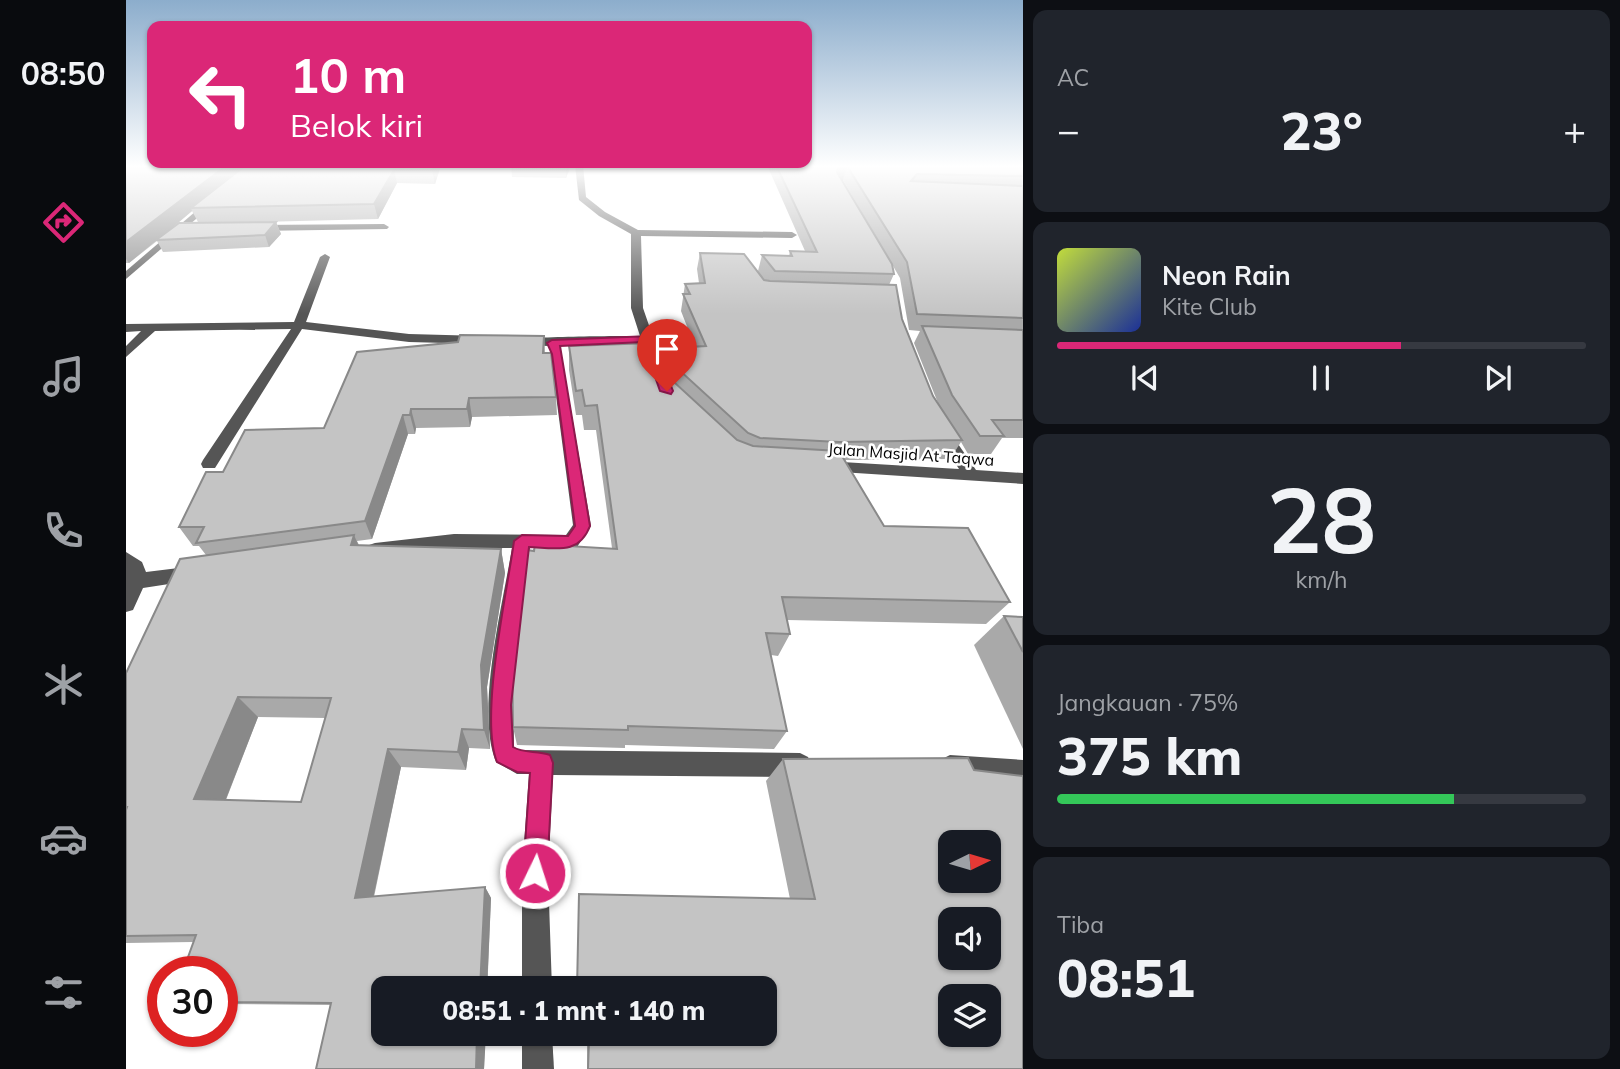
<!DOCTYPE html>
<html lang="id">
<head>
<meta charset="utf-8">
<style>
	body { margin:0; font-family:Mulish,sans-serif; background:#20242c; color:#f1f3f6; height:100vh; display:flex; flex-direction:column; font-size:26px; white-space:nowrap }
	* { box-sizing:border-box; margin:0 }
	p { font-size:23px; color:#9ea1a6 }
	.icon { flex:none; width:38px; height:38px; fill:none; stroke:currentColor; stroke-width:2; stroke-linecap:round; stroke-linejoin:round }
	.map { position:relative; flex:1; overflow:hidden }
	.details { display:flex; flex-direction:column; gap:10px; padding:10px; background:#0d0f14; width:597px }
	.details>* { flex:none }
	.banner { position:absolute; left:21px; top:21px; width:665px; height:147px; border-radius:14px; box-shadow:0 2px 5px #0004; background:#db2777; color:#fff; overflow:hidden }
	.needle { width:46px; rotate:85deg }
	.buttons { position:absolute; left:812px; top:830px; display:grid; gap:14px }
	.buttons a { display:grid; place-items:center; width:63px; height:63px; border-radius:14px; background:#171b24; box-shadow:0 2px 5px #0004; font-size:35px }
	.speed { position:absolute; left:21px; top:956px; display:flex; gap:14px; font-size:35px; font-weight:700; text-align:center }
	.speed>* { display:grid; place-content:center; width:91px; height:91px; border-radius:50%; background:#171b24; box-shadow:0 2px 5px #0004; line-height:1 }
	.speed .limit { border:10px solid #d22; background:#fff; color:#111 }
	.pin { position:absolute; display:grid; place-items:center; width:60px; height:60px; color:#fff; margin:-72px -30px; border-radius:50% 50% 50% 0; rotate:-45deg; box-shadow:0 0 7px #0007 }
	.pin .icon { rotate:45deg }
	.me { position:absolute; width:77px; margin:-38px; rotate:4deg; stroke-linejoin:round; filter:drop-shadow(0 0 5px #0008) }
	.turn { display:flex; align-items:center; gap:24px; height:147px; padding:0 28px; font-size:32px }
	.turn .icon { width:91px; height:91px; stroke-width:2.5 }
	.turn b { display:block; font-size:49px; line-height:60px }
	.big { font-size:52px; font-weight:800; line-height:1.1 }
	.details .card { flex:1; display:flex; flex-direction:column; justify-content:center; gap:10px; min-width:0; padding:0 24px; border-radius:14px; background:#20242c }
	.details .dial { align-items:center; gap:0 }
	.dial b { font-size:91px; line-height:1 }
	.song { display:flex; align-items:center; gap:21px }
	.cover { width:84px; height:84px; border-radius:10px; background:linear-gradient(135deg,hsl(70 70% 55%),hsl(230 70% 35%)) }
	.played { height:7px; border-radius:4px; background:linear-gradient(90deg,#db2777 65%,#363941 65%) }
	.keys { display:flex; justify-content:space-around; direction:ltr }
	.heat { display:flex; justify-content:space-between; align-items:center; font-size:38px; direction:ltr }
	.charge { height:10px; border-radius:5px; background:linear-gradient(90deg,#34c759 75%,#363941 0) }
	.trip { position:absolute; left:245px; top:976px; width:406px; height:70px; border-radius:14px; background:#171b24; box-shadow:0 2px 5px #0004; font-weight:800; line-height:70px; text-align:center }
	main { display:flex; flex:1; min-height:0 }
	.tab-bar { display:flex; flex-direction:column; width:126px; justify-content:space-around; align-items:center; background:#090b0e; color:#9ea1a6 }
	.tab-bar .icon { width:49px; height:49px }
	.tab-bar .on { color:#db2777 }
	.tab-bar b { font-size:32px; color:#f1f3f6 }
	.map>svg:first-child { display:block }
</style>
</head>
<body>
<main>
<nav class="tab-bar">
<b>08:50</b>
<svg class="icon on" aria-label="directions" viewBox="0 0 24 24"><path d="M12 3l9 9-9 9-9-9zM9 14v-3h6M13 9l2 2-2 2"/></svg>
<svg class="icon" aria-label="music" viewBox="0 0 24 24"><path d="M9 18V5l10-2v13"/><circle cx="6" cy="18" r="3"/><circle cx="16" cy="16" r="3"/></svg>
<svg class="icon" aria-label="phone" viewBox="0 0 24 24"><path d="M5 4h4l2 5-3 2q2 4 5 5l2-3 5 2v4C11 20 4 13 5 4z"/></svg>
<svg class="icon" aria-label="climate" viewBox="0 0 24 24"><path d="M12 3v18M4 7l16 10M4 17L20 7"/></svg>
<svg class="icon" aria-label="car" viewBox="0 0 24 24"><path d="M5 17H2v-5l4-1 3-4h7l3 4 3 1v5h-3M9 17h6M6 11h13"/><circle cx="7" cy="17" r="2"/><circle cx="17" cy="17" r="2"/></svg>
<svg class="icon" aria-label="filters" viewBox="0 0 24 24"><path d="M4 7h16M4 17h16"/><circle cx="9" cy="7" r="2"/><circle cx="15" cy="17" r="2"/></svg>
</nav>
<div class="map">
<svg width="898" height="1069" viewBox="0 0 898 1069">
	<rect width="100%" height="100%" fill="#fff"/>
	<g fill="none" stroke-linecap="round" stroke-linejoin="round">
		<g fill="#555" fill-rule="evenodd">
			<path d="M 449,165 L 457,165 L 460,197 L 479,212 L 512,230 L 666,232 L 671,235 L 666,238 L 515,236 L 517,308 L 537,366 L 536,369 L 526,369 L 517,343 L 434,346 L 465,526 L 451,547 L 404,548 L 387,681 L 388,747 L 394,750 L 674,753 L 682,757 L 686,765 L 682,773 L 674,777 L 427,775 L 422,873 L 426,989 L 396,989 L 396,873 L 403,774 L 391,774 L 370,762 C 349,712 377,603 386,548 L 328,548 L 249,557 L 243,555 L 240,550 L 243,545 L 249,543 L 328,534 L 440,535 L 447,525 L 424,350 L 422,346 L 395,345 L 389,341 C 395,336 497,336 514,336 L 505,308 L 505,234 L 473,216 L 453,200 Z"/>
			<polygon points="84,199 91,201 0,279 0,271"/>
			<polygon points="258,224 263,227 261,229 130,231 125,228 130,225"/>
			<polygon points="199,254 204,257 180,322 283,334 356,336 362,340 356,344 283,342 176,329 89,468 77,468 75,464 77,460 165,329 29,331 0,357 0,346 15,331 0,332 0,324 168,322 194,257"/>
			<polygon points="816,426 821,428 850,470 898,473 898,484 699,471 691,466 699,461 833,469 809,431"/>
			<polygon points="0,552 16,562 20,572 69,566 76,568 78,573 76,578 69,580 17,588 7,610 0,612"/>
			<polygon points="824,755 898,760 898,784 824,779 816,775 812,767 816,759"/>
			<polygon points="396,1034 426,1034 428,1069 396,1069"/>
		</g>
	</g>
	<g fill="#a9a9a9" fill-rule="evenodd">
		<path d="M 0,165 L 315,165 L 309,184 L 271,183 L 252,219 L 133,222 L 150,222 L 155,234 L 143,247 L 37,252 L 31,241 L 3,263 L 0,263 ZM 66,211 L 72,222 L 43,231 Z"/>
		<polygon points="445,165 440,178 386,177 385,166"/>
		<path d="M 641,165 L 897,165 L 897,438 L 876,438 L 865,454 L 842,454 L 835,442 L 824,459 L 719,460 L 758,526 L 884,602 L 860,624 L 661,620 L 664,634 L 652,656 L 645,655 L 661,731 L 648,749 L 499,745 L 499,748 L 391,745 L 387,727 L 486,548 L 470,430 L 458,430 L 456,415 L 450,415 L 443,370 L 443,346 L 537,372 L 547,380 L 541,366 L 544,348 L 569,347 L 555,311 L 559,284 L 573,283 L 571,269 L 574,253 L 632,271 L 636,255 L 663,256 L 664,251 L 679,251 ZM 716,180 L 717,180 L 774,278 L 783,330 L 794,331 L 788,343 L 812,403 L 807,396 L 763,285 L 768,274 Z"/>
		<path d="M 418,336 L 419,353 L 430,397 L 431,415 L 346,417 L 344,427 L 290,428 L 289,434 L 282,434 L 246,539 L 231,541 L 233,545 L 375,549 L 379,573 L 361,687 L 364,749 L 343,748 L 340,770 L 275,767 L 248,897 L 359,887 L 365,898 L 358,1069 L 190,1069 L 205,1005 L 96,1004 L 96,971 L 67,942 L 0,943 L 0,673 L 80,555 L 73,546 L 67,546 L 53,527 L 97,472 L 198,428 ZM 132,717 L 200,718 L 175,802 L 100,800 Z"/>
		<polygon points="878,616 897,617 897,749 848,645"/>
		<polygon points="657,759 897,1069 461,1069 461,1040 664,899 640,781"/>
	</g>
	<g fill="#898989">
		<polygon points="101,165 133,165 65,208 66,211 3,263 0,259 0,242"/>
		<polygon points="308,165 315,165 309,184 306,170"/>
		<polygon points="440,165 445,165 440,178"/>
		<polygon points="721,166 717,180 708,181 712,168"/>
		<polygon points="268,170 271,183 252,219 248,204"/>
		<polygon points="150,222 155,234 143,247 139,235"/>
		<polygon points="343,398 346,417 344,427 341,409"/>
		<polygon points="285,409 290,428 289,434 284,415"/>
		<polygon points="277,415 282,434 246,539 239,521"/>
		<polygon points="228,535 239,560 225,545"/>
		<polygon points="375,549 379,573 361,687 364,749 358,730 355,665"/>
		<polygon points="112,697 132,717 94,814 68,799"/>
		<polygon points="336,729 343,748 340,770 332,752"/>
		<polygon points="262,749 275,767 245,908 229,898"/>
		<polygon points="359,887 365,898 361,989 354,989"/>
		<polygon points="351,1034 360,1034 358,1069 350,1069"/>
	</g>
	<g fill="#c4c4c4" stroke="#898989" stroke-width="2" fill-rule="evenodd">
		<polygon points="0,165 101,165 0,242"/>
		<polygon points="120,165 308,165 306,170 268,170 248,204 65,208"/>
		<polygon points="386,165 440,165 440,167 385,166"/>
		<polygon points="650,165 897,165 897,176 791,174 785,181 897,186 897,318 791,314 781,262 721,166 712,168 711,172 766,264 768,274 649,271 636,255 666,256 664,251 691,252"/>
		<polygon points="150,222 139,235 30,240 53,223"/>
		<polygon points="574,253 618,254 638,280 644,281 770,285 776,319 807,396 836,440 713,442 634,438 622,433 552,369 544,348 580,346 557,294 564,294 559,284 579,283"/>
		<polygon points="796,326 897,330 897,420 866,420 878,436 854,436 826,395"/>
		<polygon points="334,335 418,336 417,353 425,353 430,397 343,398 341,409 285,409 284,415 277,415 239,521 70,543 78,527 53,527 80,472 97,472 119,430 198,428 231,352 332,342"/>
		<polygon points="526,343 537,372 611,440 627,446 713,451 758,526 842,528 884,602 656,597 664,634 640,633 661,731 502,726 502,730 387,727 386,660 401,550 408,551 409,544 491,549 471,405 459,406 456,390 450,391 443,346"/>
		<path d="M 228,535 L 225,545 L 375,549 L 355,665 L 358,730 L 336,729 L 332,752 L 262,749 L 229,898 L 359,887 L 354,989 L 257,989 L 257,1034 L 351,1034 L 350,1069 L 190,1069 L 205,1003 L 96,1002 L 96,971 L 57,971 L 70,935 L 0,936 L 0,810 L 1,807 L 0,807 L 0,673 L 54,559 ZM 112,697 L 205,698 L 175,802 L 68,799 Z"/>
		<polygon points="878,616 897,617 897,652"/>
		<path d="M 842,758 L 848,770 L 897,776 L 897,1069 L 462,1069 L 463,1040 L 450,1040 L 450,1034 L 639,1034 L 639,989 L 451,989 L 453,894 L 689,899 L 657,759 ZM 824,842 L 863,842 L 863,880 L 824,880 ZM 824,919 L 863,919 L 863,957 L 824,957 ZM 824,996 L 863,996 L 863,1034 L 824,1034 Z"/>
	</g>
	<linearGradient id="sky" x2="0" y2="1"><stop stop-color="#8cadcc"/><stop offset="0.53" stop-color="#fff"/><stop offset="1" stop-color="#fff" stop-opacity="0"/></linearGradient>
	<rect width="898" height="314" fill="url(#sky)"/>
	<path fill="#db2777" stroke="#8e194d" stroke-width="2" d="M 525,336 L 547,391 L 545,394 L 534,391 L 517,342 L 434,346 L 464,526 C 453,555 430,548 403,547 L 385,705 L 387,747 C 398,754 411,750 424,755 L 427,763 L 421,873 L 418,881 L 409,885 L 400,881 L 397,873 L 404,773 L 391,772 L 371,762 C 353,717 381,593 388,541 L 396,535 L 442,536 L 449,526 L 426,354 L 421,343 L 426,340 Z"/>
	<g text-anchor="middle" stroke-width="5" stroke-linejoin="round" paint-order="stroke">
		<g font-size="16" fill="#000" stroke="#fff">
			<text transform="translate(785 454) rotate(4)" y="6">Jalan Masjid At Taqwa</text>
		</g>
	</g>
</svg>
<div class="buttons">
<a><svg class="needle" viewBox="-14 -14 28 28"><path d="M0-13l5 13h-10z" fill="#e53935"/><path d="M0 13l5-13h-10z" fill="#9ea1a6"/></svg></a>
<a><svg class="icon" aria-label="sound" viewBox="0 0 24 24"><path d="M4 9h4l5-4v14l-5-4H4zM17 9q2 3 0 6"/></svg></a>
<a><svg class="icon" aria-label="layers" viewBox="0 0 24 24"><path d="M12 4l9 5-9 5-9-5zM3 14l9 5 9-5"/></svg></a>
</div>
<div class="speed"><div class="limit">30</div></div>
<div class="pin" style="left:541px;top:391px;background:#d93025"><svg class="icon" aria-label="arrive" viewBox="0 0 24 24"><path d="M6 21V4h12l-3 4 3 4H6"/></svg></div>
<svg class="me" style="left:409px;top:873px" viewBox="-20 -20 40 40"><circle r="17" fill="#db2777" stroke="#fff" stroke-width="3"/><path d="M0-11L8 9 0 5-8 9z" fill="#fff"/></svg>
<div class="trip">08:51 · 1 mnt · 140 m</div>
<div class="banner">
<div class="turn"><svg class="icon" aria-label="left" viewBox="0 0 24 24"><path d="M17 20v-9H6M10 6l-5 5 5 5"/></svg><div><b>10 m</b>Belok kiri</div></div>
</div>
</div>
<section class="details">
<div class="card"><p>AC</p>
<div class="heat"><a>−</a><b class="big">23°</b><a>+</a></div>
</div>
<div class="card">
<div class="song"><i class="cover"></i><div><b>Neon Rain</b><p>Kite Club</p></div></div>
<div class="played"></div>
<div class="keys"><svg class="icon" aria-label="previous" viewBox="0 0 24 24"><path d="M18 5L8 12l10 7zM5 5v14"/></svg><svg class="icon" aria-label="pause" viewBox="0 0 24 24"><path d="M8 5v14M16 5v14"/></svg><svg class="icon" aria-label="next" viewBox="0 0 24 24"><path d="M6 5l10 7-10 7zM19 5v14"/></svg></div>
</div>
<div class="card dial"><b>28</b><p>km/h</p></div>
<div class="card"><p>Jangkauan · 75%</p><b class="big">375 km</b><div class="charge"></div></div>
<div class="card"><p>Tiba</p><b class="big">08:51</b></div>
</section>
</main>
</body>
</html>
